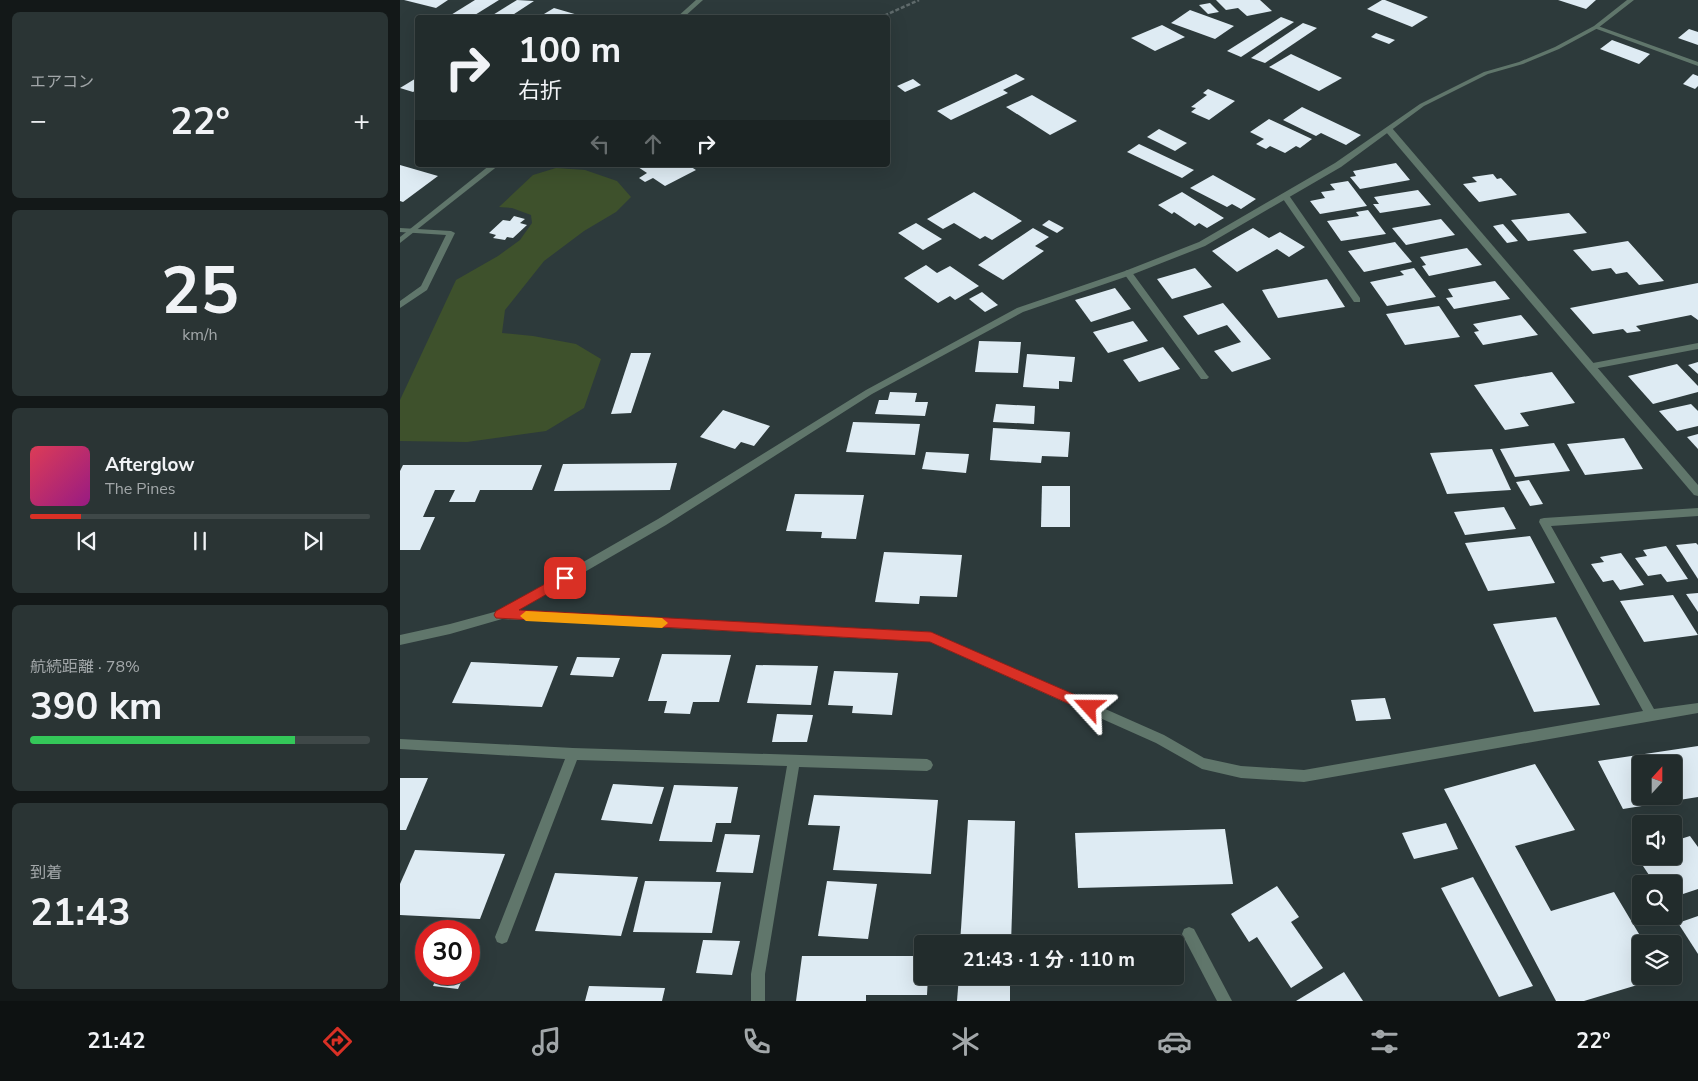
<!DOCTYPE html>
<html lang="ja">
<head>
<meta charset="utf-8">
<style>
	body { margin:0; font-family:"Nunito Sans","Noto Sans JP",sans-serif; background:#2a3434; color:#f1f3f6; height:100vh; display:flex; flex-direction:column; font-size:19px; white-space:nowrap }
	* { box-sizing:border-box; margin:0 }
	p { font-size:16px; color:#a2a7a9 }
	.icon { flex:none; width:28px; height:28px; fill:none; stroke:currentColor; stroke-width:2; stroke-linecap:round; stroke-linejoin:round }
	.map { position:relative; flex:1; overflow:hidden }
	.side { display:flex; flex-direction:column; gap:12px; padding:12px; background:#131818; width:400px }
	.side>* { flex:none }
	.banner { position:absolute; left:15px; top:15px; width:475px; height:152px; border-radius:5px; box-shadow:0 5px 20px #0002,0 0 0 1px #3f4848; background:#222c2c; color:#f1f3f6; overflow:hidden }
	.needle { width:32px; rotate:21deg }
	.controls { position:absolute; left:1232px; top:755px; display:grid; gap:10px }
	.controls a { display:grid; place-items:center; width:50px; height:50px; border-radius:5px; background:#222c2c; box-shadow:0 5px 20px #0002,0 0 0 1px #3f4848; font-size:25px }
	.speed { position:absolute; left:15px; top:920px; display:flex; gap:10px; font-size:25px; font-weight:700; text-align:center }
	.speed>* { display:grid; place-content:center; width:65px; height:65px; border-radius:50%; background:#222c2c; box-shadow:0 5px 20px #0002,0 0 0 1px #3f4848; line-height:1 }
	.speed .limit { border:8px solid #d22; background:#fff; color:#111 }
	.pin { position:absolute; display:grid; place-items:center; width:42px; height:42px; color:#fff; margin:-21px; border-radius:10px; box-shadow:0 2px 8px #0006 }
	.me { position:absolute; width:55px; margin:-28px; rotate:294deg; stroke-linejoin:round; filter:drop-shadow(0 0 4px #0008) }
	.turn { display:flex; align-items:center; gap:18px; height:105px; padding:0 20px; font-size:22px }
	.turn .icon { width:65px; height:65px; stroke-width:2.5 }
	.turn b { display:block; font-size:35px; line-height:42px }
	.lanes { display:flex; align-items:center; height:48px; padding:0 20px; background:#0003; justify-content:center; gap:25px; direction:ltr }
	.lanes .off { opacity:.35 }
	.big { font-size:38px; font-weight:700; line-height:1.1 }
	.side .tile { flex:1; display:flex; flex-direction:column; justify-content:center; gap:8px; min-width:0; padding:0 18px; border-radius:8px; background:#2a3434 }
	.side .dial { align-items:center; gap:0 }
	.dial b { font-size:65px; line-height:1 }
	.song { display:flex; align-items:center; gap:15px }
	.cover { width:60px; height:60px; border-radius:8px; background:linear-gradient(135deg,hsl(350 70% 55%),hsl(310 70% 35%)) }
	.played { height:5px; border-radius:2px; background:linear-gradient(90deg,#d93025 15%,#3f4848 15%) }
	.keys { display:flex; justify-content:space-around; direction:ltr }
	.heat { display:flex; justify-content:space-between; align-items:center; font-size:28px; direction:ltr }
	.charge { height:8px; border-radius:4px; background:linear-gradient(90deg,#34c759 78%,#3f4848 0) }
	.trip { position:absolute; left:514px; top:935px; width:270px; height:50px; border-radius:5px; background:#222c2c; box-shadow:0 5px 20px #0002,0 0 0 1px #3f4848; font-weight:700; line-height:50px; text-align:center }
	.tab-bar { display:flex; height:80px; justify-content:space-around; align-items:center; background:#0e1212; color:#a2a7a9 }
	.tab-bar .icon { width:35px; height:35px }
	.tab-bar .selected { color:#d93025 }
	.tab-bar b { font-size:22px; color:#f1f3f6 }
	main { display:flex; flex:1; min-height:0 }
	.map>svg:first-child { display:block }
</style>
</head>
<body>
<main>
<section class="side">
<div class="tile"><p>エアコン</p>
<div class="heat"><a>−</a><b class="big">22°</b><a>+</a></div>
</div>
<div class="tile dial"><b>25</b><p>km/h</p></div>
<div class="tile">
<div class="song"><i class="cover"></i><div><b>Afterglow</b><p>The Pines</p></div></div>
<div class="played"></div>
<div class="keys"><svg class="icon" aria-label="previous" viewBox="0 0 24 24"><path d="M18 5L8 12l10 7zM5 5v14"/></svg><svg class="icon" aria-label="pause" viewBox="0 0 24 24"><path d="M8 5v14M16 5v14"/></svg><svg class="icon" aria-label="next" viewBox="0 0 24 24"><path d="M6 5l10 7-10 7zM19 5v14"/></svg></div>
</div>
<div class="tile"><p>航続距離 · 78%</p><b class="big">390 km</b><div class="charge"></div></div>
<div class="tile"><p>到着</p><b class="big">21:43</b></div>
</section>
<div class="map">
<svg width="1298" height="1001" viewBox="0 0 1298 1001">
	<rect width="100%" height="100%" fill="#2d3a3b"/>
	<polygon fill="#3e512c" points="156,168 185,170 217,181 231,197 216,212 184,231 144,261 105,310 102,333 133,336 176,344 201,359 184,408 146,431 67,442 0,441 0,400 56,280 98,256 120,240 132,223 131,215 112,208 99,207 133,175"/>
	<g fill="#deebf3" fill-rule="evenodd">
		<polygon points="4,0 48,0 36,8"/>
		<polygon points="75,0 99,0 70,18 46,18"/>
		<polygon points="117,0 134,1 108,18 88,18"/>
		<polygon points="816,0 860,0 872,11 847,16 838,8 826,10"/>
		<polygon points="982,0 985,0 1028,17 1012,27 967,9"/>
		<polygon points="1158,0 1196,0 1186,9"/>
		<polygon points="810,3 819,12 808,14 799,5"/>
		<polygon points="154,8 178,15 174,18 155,18 144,14"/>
		<polygon points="790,10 834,26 815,39 771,23"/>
		<polygon points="881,17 894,22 841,57 827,51"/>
		<polygon points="903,23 917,28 865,63 851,58"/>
		<polygon points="762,25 785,37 755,51 731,38"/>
		<polygon points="1289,29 1298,32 1298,45 1278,38"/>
		<polygon points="976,33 995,40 989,44 971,37"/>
		<polygon points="1212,40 1250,54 1239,64 1200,49"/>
		<polygon points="891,54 942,78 919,91 869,67"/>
		<polygon points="616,74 625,79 603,90 608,93 551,120 537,111"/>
		<polygon points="1293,74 1298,76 1298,86 1295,89 1283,84"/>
		<polygon points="18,77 18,89 13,92 0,88"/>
		<polygon points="513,79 521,85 505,92 497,86"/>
		<polygon points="808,89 835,101 809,120 791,112 796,108 791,107 807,95 803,93"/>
		<polygon points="632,95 677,121 650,135 606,107"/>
		<polygon points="902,107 961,135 946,145 921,133 916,136 883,120"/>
		<polygon points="869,119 912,139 900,148 896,146 885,153 870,146 866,149 856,144 864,139 850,132"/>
		<polygon points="759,129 787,143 775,151 747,137"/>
		<polygon points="739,144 794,170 782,178 727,152"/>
		<polygon points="996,163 1010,180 960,189 950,177 956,176 953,171"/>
		<polygon points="0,165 38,176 3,202 0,201"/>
		<polygon points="235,165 288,165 296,170 265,186 253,178 245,182 239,178 247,173"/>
		<polygon points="1093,174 1097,179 1101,178 1117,195 1079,202 1063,184 1077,182 1072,177"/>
		<polygon points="813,175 856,199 841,209 832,204 827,207 790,188"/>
		<polygon points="948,181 967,206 920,214 910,201 925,198 921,192 935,190 930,184"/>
		<polygon points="1018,190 1031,205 980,213 973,204 979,204 974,197"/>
		<polygon points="574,192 622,221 592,240 585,236 580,239 554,223 543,229 527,219"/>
		<polygon points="782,192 824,218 807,228 799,223 795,226 774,212 772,214 758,205"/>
		<polygon points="968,210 986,234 941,241 927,221 959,216 956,212"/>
		<polygon points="1169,213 1187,233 1128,241 1111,220"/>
		<polygon points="114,216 125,219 120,223 127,225 113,238 107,237 105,240 93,238 96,235 89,233 103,220 110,221"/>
		<polygon points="1041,219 1055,235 1006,245 992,228"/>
		<polygon points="649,220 664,228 657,233 642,225"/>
		<polygon points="516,223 542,239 523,250 498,233"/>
		<polygon points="1103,224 1118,241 1107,243 1093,226"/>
		<polygon points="633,228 649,237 635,246 644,251 603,280 578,265"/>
		<polygon points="853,228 869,238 880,232 905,247 889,257 877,249 837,272 812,251"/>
		<polygon points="1228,241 1264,281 1239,285 1227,272 1216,274 1211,268 1192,271 1173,250"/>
		<polygon points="995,242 1012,262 964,272 948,251"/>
		<polygon points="1067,248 1082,265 1029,276 1022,266 1026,265 1020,257"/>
		<polygon points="526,265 537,273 550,266 579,286 555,300 550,296 538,303 504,278"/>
		<polygon points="795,268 812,287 772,299 757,279"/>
		<polygon points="1014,268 1036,297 987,306 970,282 1004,275 1000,271"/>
		<polygon points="927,279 945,307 878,318 862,290"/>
		<polygon points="1095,281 1110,299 1054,309 1046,298 1053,297 1048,289"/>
		<polygon points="1298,283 1298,320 1291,315 1236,326 1241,331 1227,333 1223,329 1193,334 1170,308"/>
		<polygon points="715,288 731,309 691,322 675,300"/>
		<polygon points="582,292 598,305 585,312 569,299"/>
		<polygon points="823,303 871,359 832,372 814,351 841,342 827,325 798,335 783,316"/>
		<polygon points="1039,306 1060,337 1005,345 986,314"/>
		<polygon points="1121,315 1138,335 1083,345 1074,332 1079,331 1073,324"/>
		<polygon points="733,321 748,341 708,353 693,332"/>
		<polygon points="579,341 621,342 618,373 575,372"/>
		<polygon points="763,347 780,369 739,382 723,360"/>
		<polygon points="231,353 251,353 231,413 211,414"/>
		<polygon points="627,354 675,357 672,382 659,381 659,389 623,387"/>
		<polygon points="1298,362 1298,374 1288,365"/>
		<polygon points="1277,364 1298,386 1298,392 1253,404 1228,376"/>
		<polygon points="1152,372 1175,403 1120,413 1129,426 1105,430 1074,385"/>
		<polygon points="490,392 517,393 515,402 528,402 525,416 475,414 479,400 488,400"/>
		<polygon points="596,404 635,406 634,424 593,422"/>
		<polygon points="1291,404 1298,411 1298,426 1277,431 1259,411"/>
		<polygon points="323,410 370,426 354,446 341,442 335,449 300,437"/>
		<polygon points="453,422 520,424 515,455 446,452"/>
		<polygon points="593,428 670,432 668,457 642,456 641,463 590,460"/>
		<polygon points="1298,434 1298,449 1287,437"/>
		<polygon points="1224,438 1243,469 1185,475 1167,444"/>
		<polygon points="1154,443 1170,471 1115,477 1100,449"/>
		<polygon points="1092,449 1111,490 1047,494 1030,453"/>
		<polygon points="526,452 569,454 566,473 522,469"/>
		<polygon points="277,463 270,490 154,491 163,464"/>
		<polygon points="3,465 142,465 132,490 80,490 75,502 49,502 55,490 35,490 23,517 35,517 20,550 0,550 0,471"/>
		<polygon points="1129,480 1143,504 1130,506 1116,482"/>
		<polygon points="642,486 670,486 670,527 641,527"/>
		<polygon points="395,494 464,495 456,539 421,538 422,532 386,531"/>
		<polygon points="1104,507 1116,529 1065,535 1054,512"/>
		<polygon points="1130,536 1155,583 1088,591 1065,543"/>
		<polygon points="1296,543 1298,545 1298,579 1276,545"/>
		<polygon points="1266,546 1288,579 1267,582 1261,574 1248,576 1235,558 1247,556 1243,550"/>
		<polygon points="484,552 562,555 557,597 520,596 519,604 475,602"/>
		<polygon points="1221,553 1244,585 1220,590 1213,580 1203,582 1191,564 1204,562 1200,557"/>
		<polygon points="1298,593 1298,612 1286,594"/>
		<polygon points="1273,595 1298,635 1244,642 1220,601"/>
		<polygon points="1156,617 1200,705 1134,712 1093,624"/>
		<polygon points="262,654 331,655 319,702 293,702 290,714 264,713 267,701 248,701"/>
		<polygon points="177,657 220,658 213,677 170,675"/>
		<polygon points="71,662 158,666 142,707 52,703"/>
		<polygon points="356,665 418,666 411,705 347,703"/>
		<polygon points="434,671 498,673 492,715 452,713 453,706 428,705"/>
		<polygon points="985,698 991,719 956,721 951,700"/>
		<polygon points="377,714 413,715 407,742 372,742"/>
		<path d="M 1298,746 L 1298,797 L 1223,809 L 1198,761 ZM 1241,764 L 1274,764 L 1274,796 L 1241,796 Z"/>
		<polygon points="1135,764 1175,830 1115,846 1151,911 1214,892 1245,944 1241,944 1241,976 1264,977 1184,1001 1156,1001 1044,789"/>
		<polygon points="0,778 28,778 6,830 0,830"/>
		<polygon points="213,784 264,787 252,824 201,820"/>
		<polygon points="274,785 338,787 331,823 316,823 312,842 259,841"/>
		<polygon points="414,795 538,800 531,874 433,870 440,826 408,825"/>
		<polygon points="568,820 615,821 611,944 560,944"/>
		<polygon points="1046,823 1058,849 1014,859 1002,833"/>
		<polygon points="825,829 833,884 678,888 675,833"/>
		<polygon points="325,834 360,835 353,873 316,872"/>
		<polygon points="1290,836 1298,847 1298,889 1274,897 1274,884 1255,884 1235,854 1241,852 1241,856 1274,856 1274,841"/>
		<polygon points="15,850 105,854 80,919 0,915 0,884"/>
		<polygon points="155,873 238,877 221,936 135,931"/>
		<polygon points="1073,877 1133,986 1099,997 1041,888"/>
		<polygon points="245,881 321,882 312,933 233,932"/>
		<polygon points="427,881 477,884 468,939 418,936"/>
		<polygon points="877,886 899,917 891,922 923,968 891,988 857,937 849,942 831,914"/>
		<polygon points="1298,916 1298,954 1278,923"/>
		<polygon points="303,940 340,941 332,975 296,973"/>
		<polygon points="402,956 522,956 522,976 528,976 527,995 466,995 466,1001 396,1001"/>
		<polygon points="944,972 963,1001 896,1001"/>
		<polygon points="38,974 65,974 58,989 33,986"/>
		<polygon points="559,976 610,976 610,1001 557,1001"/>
		<polygon points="189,986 265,988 262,1001 185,1001"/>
	</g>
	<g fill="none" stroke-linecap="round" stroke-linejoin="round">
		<polyline stroke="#5f6a6b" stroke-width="2.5" stroke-dasharray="4 2" stroke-linecap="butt" points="479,18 519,0"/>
		<g fill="#60766b" fill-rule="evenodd">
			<polygon points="1194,26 1198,26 1298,62 1298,66 1194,28"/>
			<polygon points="882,194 888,194 960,298 960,302 954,302 881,196"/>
			<polygon points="0,228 51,231 55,233 27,290 0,308 0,301 21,286 46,235 0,232"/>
			<polygon points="728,270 731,271 807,375 809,377 807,379 801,379 725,275 725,271"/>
		</g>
		<g fill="#60766b" fill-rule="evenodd">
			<polygon points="1227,0 1234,0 1198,28 1159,49 1123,64 1088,74 1024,106 941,167 805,246 731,275 623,312 472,394 266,525 117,611 531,632 764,735 804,758 841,766 904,770 1243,711 1139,522 1140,519 1144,518 1298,508 1298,516 1151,526 1254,709 1298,703 1298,713 904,782 841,778 802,769 756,743 530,642 102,619 50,634 0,645 0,635 50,624 98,611 258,519 466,390 617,308 725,271 799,242 935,163 1020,104 1084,72 1119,62 1155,47 1194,26"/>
			<polygon points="1298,343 1298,349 1193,369 1189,366 1193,363"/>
			<polygon points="0,739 173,748 527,759 531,761 533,765 531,769 527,771 399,767 365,974 365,1001 351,1001 351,974 387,766 177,760 109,937 107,942 102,944 97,942 95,937 165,759 0,749"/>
			<polygon points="789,927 794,929 832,1001 817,1001 782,934 784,929"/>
		</g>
		<g fill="#60766b" fill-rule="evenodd">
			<polygon points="296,0 303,0 283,18 276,18"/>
			<polygon points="986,128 992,128 1298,485 1298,496 1294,495 986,132"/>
			<polygon points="90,165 99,165 0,243 0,237"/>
		</g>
	</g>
	<polygon fill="#d93025" stroke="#8d1f18" points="165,573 171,578 170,581 119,610 531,632 694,703 696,707 694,711 685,711 530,642 96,618 94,615 96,611"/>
	<polygon fill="#f59e0b" points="126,611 262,618 268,623 262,628 126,621 120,616"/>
</svg>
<div class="controls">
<a><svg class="needle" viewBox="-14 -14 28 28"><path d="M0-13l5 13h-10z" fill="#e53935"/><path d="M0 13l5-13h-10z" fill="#a2a7a9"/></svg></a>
<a><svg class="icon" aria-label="sound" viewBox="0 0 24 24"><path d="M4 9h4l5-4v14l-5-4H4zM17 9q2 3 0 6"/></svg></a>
<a><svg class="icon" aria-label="search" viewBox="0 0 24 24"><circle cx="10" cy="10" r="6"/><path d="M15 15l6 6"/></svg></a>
<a><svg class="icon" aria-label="layers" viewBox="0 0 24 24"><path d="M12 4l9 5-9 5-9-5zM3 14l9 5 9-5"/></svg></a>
</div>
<div class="speed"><div class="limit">30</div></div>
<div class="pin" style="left:165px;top:578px;background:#d93025"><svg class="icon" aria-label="arrive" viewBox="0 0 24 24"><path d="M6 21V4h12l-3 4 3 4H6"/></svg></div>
<svg class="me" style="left:689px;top:707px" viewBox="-20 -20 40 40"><path d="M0-17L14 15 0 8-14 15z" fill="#d93025" stroke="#fff" stroke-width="4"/></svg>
<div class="trip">21:43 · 1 分 · 110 m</div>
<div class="banner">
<div class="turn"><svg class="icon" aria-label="right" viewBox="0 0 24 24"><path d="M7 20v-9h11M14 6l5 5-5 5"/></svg><div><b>100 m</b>右折</div></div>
<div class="lanes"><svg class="icon off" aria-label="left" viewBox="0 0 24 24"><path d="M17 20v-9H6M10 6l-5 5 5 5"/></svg><svg class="icon off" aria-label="ahead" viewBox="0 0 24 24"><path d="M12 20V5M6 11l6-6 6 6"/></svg><svg class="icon" aria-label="right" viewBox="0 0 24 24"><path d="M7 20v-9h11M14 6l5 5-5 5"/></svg></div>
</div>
</div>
</main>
<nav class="tab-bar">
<b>21:42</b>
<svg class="icon selected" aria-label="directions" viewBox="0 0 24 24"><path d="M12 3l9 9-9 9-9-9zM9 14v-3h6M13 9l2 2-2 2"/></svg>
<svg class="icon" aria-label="music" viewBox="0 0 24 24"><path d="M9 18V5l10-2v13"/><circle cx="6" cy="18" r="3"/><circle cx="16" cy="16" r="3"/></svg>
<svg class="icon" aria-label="phone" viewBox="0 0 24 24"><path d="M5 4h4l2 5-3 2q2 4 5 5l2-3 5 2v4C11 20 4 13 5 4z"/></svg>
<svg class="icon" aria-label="climate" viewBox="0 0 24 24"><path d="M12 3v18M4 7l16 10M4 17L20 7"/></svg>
<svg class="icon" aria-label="car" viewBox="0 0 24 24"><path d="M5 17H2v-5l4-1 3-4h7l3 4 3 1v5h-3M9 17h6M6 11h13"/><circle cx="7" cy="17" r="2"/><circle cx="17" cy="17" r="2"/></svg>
<svg class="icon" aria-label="filters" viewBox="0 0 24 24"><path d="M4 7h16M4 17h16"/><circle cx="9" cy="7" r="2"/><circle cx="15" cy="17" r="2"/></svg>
<b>22°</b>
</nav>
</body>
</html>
